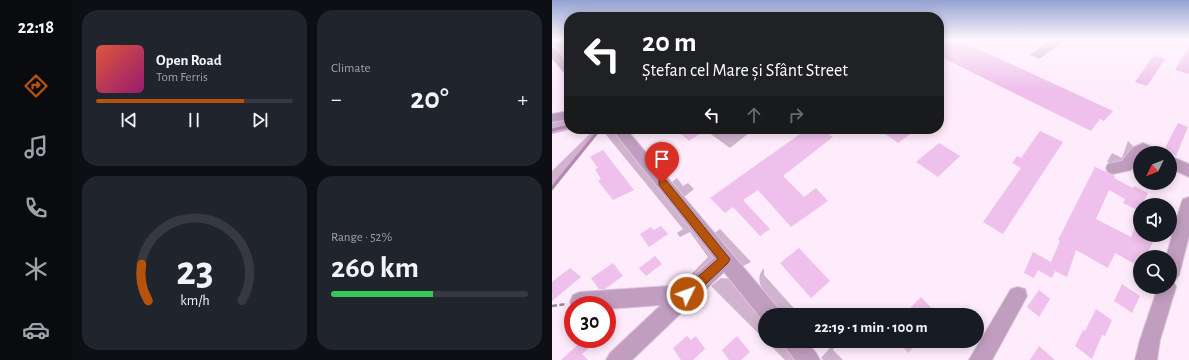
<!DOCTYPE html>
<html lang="en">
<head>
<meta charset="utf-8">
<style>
	body { margin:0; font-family:"Alegreya Sans",sans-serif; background:#20242c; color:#f1f3f6; height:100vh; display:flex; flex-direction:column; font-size:15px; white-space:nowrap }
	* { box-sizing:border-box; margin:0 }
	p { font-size:13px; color:#9ea1a6 }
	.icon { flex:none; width:22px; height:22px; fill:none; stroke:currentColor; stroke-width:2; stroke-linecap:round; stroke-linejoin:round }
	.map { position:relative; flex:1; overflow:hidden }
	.panel { display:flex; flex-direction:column; gap:10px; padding:10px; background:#0d0f14; width:480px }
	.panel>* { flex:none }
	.hud { position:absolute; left:12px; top:12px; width:380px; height:122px; border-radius:16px; box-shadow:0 2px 10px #0003; background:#202124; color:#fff; overflow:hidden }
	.needle { width:26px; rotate:227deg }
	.fabs { position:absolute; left:581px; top:146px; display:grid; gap:8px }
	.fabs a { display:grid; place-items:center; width:44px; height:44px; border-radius:50%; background:#171b24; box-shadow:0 2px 10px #0003; font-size:20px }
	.speed { position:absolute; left:12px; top:296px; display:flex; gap:8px; font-size:20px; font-weight:700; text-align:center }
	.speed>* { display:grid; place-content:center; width:52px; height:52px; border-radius:50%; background:#171b24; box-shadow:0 2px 10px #0003; line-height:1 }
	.speed .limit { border:6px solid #d22; background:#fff; color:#111 }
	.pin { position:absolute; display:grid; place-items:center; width:34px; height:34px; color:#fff; margin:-41px -17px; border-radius:50% 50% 50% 0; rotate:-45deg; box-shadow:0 0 4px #0007 }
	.pin .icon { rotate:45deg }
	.me { position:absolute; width:44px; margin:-22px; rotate:48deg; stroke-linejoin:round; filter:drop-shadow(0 0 3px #0008) }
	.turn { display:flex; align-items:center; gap:14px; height:84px; padding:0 12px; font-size:18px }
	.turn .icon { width:52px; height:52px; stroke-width:2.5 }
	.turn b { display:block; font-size:28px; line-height:34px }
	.lanes { display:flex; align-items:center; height:38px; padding:0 12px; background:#0003; justify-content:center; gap:20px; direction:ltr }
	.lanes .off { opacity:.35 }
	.big { font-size:30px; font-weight:700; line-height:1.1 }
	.panel .card { flex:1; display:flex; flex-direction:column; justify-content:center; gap:6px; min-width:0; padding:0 14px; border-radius:16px; background:#20242c }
	.panel .dial { align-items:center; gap:0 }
	.dial svg { height:104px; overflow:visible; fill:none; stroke:#363941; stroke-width:7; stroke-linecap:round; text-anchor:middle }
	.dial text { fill:#f1f3f6; stroke:none }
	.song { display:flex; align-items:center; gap:12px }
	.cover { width:48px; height:48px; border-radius:6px; background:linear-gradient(135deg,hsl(10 70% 55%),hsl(320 70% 35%)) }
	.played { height:4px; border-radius:2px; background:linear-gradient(90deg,#b45309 75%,#363941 75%) }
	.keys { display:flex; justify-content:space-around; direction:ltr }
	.heat { display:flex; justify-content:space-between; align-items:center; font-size:22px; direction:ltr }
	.charge { height:6px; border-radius:3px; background:linear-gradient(90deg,#34c759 52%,#363941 0) }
	.panel .tiles { flex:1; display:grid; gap:10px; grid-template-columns:repeat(2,1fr) }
	.trip { position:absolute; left:206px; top:308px; width:226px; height:40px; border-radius:20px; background:#171b24; box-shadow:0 2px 10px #0003; font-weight:700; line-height:40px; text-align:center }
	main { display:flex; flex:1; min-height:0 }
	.tab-bar { display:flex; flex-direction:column; width:72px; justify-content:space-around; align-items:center; background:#090b0e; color:#9ea1a6 }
	.tab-bar .icon { width:28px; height:28px }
	.tab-bar .selected { color:#b45309 }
	.tab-bar b { font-size:18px; color:#f1f3f6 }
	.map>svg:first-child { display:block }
</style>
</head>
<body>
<main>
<nav class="tab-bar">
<b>22:18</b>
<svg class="icon selected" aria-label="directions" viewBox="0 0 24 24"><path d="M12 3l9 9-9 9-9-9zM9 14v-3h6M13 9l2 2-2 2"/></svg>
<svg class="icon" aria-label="music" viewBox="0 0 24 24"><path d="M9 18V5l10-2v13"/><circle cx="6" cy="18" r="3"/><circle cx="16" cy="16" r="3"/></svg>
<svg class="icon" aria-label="phone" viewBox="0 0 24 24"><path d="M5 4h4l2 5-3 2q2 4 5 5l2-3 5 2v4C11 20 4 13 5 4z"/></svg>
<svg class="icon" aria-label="climate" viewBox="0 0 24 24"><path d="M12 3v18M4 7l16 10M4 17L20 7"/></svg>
<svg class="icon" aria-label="car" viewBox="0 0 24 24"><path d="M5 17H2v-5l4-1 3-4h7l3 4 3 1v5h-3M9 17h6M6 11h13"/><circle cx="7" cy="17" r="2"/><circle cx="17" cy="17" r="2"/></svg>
</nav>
<section class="panel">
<div class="tiles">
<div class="card">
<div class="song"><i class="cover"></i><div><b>Open Road</b><p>Tom Ferris</p></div></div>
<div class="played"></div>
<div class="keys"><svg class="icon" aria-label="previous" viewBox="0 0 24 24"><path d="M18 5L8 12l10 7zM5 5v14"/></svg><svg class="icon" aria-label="pause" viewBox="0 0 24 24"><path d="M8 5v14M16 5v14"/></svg><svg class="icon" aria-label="next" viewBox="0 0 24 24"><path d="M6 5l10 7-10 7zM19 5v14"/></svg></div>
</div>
<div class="card"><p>Climate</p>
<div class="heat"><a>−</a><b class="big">20°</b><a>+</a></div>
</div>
<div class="card dial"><svg viewBox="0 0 100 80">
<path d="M14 69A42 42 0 1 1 86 69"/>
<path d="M14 69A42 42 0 0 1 9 41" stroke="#b45309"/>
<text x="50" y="56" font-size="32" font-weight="700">23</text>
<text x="50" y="72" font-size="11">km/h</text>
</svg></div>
<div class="card"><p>Range · 52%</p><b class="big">260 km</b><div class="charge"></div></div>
</div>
</section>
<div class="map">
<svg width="637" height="360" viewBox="0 0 637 360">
	<rect width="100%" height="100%" fill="#feebfc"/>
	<g fill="#d1b2cf">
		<polygon points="0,40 9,40 17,50 17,62 0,43"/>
		<polygon points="498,40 513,40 487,59 478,55"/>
		<polygon points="17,118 17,129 20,129 0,134 0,122"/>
		<polygon points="43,129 59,129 161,256 159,265 130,290 124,290 156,257 138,232 128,237 125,233 131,229 51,131 45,134 0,191 0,171"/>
		<polygon points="152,129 202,129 178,148"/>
		<polygon points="576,141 581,146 580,154 573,164 561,164 555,162 560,153 570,158"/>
		<polygon points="125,178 131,186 136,183 142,189 132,197 120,182"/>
		<polygon points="168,229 199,262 189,267 161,234"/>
		<path d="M 212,268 L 212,275 L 248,315 L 232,315 C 222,302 197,284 212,268 Z"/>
		<polygon points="169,278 180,279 213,317 213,340 159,286"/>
		<polygon points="214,341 234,341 251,360 233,360"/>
		<polygon points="284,341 281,350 291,360 271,360 269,358"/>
	</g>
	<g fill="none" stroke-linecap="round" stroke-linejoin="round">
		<g stroke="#b488b2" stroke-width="3">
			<polyline points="0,130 17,126"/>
			<polyline points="0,188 48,129"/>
		</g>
	</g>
	<g fill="#eec0eb">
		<polygon points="399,40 407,40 561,111 552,121 548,119 539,131 387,56 387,47"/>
		<polygon points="637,45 637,74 623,70"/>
		<polygon points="602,55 613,59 595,86 583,82"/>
		<polygon points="626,123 636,127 624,156 612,150"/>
		<polygon points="134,129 155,129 137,141 128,133"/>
		<polygon points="255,129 268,129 281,137 231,176 252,197 264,188 276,201 239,227 206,190 191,200 218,229 208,236 181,207 173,213 158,198"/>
		<polygon points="326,129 365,129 346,143"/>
		<polygon points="488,131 511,142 451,234 431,222 469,168 460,163 465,156 469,158"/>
		<polygon points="387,143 408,156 386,177 364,162"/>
		<polygon points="51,150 82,190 61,200 46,181 49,179 43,169 46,168 38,157"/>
		<polygon points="543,167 563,176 562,178 581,188 582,186 596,193 590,205 588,205 587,211 571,203 573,199 557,190 544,219 579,237 588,215 588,235 604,235 594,257 588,257 588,267 563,253 556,268 524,250 515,277 503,271 500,278 486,270 482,278 472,273 481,252 499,262 508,241 506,240"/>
		<polygon points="109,226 116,234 97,247 88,234 99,227 102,230"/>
		<polygon points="247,248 278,281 259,298 228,263"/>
		<polygon points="103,256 110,264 94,276 87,268"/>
		<polygon points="61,263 71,276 53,289 47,289 39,278"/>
		<polygon points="18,268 29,277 0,301 0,282"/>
		<polygon points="570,284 588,296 580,313 562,301"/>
		<polygon points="487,290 498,299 487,317 475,307"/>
		<polygon points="369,297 386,315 351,315"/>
		<polygon points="544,309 560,320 553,336 550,335 540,359 523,346 531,330 533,331"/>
		<polygon points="135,336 139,340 144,336 153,349 141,360 129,360 121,348"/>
		<polygon points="185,336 198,352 189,360 177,360 170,350"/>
		<polygon points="32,339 40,345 30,354 36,360 9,360"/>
		<polygon points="346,341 368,341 356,353"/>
		<polygon points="487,346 503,360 478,360"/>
	</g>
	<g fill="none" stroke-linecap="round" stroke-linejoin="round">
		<g stroke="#d9c8d7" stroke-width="2">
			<g id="minor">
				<polygon points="0,48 4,49 17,64 17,74 13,73 0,58"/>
				<polygon points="17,111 17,119 0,122 0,114"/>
				<polygon points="60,129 74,129 226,308 229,315 213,315 212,322 172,272 80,360 54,360 58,353 109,305 55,309 55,305 21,305 21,308 18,302 21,295 28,292 132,285 162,258"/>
				<polygon points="591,143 605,149 607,153 588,153 588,158 579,170 561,174 556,172 554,168 556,164 570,161 580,148"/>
				<polygon points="618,156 637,164 637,177 618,168"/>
				<polygon points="637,197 637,236 627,275 622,282 624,287 608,340 605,360 583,360 588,340 606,287 618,287 618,257 614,257 629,204 631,199"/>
				<polygon points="466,287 473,289 475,296 440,360 417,360 459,289"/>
				<polygon points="231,341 254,341 264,353 268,360 243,360 234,348"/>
			</g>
		</g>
		<polyline stroke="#978995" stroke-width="1.5" stroke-dasharray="3 1.5" stroke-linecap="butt" points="6,45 15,40"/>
		<polyline stroke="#978995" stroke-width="2.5" stroke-dasharray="5 2.5" stroke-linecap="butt" points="0,306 15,304"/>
		<use href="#minor" fill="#c19dbf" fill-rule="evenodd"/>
	</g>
	<linearGradient id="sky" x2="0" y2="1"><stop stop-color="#93a2d2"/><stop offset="0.44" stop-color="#fff6fe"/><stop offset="1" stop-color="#fff6fe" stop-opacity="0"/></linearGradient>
	<rect width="637" height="90" fill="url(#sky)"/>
	<polygon fill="#b45309" stroke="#753606" points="110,179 114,180 178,259 176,263 139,298 135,299 131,298 130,294 131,290 166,259 107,185 107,180"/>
</svg>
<div class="fabs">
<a><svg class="needle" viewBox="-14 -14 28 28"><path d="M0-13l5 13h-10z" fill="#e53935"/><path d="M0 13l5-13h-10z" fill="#9ea1a6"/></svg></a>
<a><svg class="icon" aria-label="sound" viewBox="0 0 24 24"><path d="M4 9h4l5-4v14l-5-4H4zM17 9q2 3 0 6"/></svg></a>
<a><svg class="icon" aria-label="search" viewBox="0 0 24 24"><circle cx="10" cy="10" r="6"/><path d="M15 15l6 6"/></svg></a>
</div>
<div class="speed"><div class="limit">30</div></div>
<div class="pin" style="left:110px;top:183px;background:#d93025"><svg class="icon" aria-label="arrive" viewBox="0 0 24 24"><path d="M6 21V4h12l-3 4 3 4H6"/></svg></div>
<svg class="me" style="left:135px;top:294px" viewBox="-20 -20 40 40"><circle r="17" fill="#b45309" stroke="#fff" stroke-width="3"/><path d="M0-11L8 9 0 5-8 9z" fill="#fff"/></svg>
<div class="trip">22:19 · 1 min · 100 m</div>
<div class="hud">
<div class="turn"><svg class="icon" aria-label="left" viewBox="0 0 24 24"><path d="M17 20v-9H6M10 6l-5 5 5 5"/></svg><div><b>20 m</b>Ștefan cel Mare și Sfânt Street</div></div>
<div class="lanes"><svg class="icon" aria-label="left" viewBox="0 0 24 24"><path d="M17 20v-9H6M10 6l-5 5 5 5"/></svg><svg class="icon off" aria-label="ahead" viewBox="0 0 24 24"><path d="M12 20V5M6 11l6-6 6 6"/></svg><svg class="icon off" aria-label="right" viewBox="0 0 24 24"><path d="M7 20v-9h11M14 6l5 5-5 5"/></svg></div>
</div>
</div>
</main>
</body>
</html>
